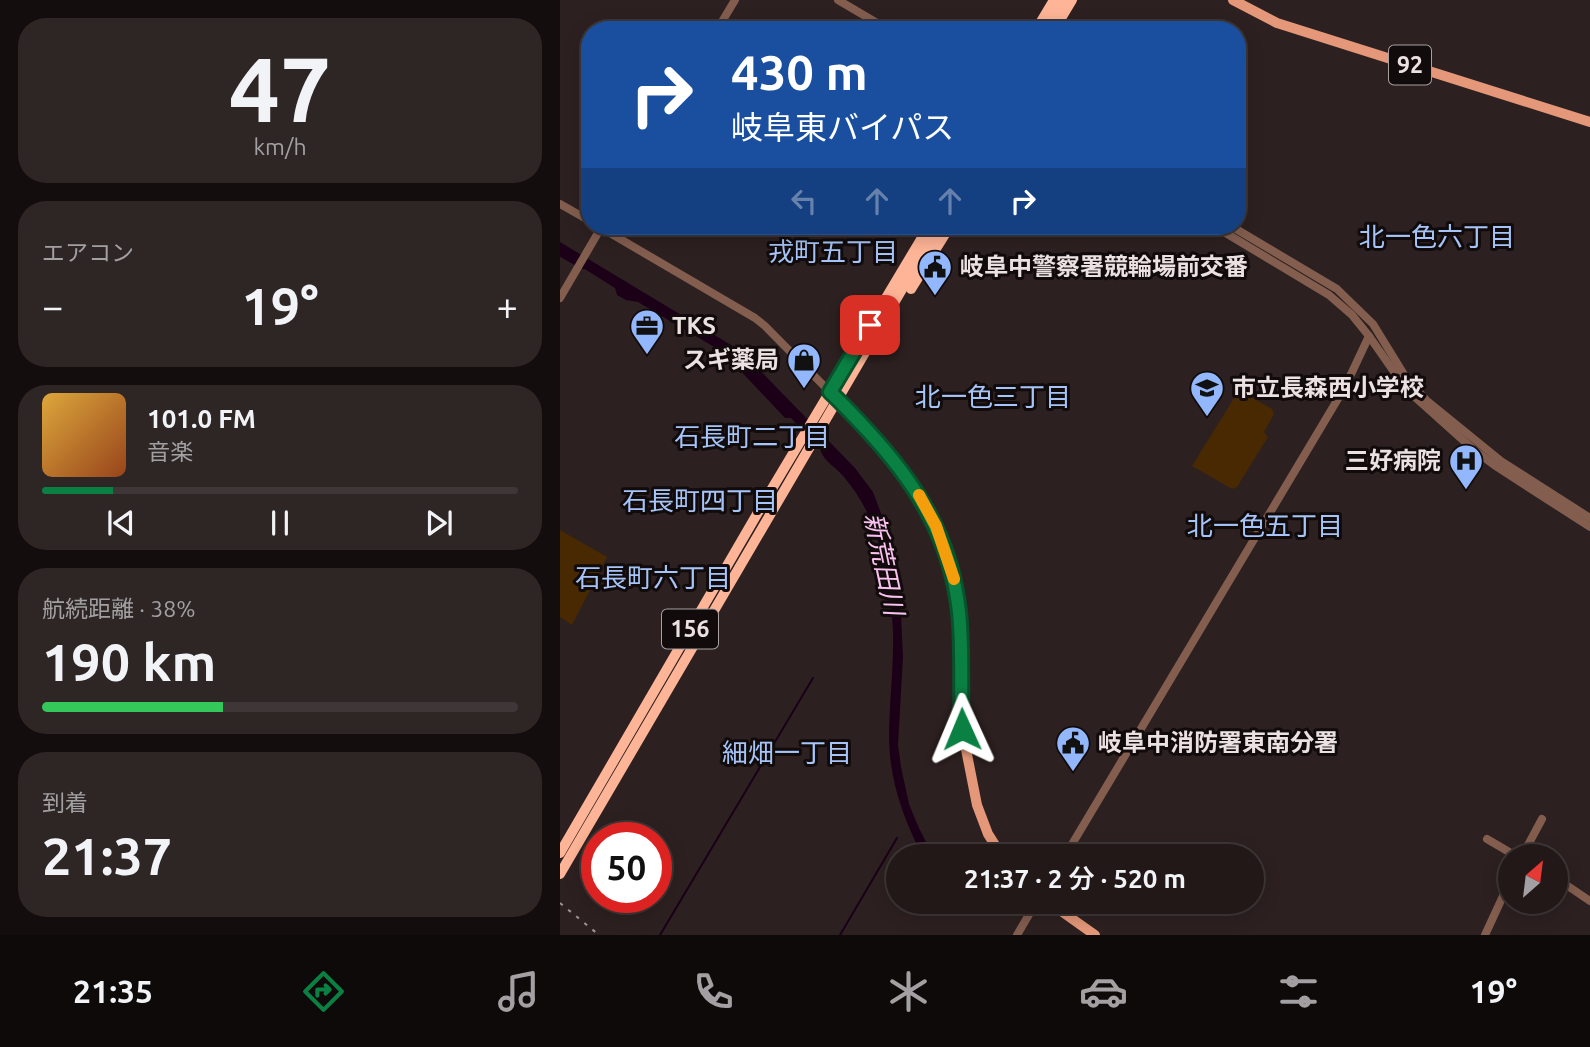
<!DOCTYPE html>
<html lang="ja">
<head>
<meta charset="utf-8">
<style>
	body { margin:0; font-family:Ubuntu,"Noto Sans JP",sans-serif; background:#2e2525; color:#f1f3f6; height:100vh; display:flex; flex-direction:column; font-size:26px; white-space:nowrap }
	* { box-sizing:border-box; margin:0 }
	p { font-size:23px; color:#a2a0a2 }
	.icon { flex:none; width:38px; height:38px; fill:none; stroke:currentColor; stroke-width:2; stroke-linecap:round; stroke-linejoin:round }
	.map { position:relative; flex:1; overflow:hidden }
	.details { display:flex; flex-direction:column; gap:18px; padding:18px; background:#130d0d; width:560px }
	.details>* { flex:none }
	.top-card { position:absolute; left:21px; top:21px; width:665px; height:214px; border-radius:28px; box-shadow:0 4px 18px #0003,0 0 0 2px #3f3737; background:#1a4fa0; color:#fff; overflow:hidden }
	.needle { width:46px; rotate:28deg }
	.tools { position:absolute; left:938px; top:844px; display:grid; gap:14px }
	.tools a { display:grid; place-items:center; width:70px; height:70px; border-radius:50%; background:#221818; box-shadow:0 4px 18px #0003,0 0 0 2px #3f3737; font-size:35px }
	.speed { position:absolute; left:21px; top:822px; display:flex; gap:14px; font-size:35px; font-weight:700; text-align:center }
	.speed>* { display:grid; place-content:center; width:91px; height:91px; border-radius:50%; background:#221818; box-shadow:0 4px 18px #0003,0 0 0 2px #3f3737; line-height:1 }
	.speed .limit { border:10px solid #d22; background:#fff; color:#111 }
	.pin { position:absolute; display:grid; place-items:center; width:60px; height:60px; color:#fff; margin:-30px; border-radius:14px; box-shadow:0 4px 10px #0006 }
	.me { position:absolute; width:77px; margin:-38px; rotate:359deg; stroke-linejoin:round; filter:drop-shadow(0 0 5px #0008) }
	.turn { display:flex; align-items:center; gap:24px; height:147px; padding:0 35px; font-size:32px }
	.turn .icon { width:91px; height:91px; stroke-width:2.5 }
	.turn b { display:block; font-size:49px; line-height:60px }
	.lanes { display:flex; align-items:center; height:66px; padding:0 35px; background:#0003; justify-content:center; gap:35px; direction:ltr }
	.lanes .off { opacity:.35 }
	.big { font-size:52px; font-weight:600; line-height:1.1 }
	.details .card { flex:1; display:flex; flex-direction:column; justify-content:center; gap:10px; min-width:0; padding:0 24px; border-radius:28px; background:#2e2525 }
	.details .dial { align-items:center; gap:0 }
	.dial b { font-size:91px; line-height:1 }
	.song { display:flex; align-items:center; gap:21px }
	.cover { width:84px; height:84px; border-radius:10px; background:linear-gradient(135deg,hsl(40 70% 55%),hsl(20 70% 35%)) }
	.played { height:7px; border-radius:4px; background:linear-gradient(90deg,#0b8043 15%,#3f3737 15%) }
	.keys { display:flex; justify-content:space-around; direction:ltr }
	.heat { display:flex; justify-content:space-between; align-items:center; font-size:38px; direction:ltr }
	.charge { height:10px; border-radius:5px; background:linear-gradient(90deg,#34c759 38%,#3f3737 0) }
	.trip { position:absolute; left:326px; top:844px; width:378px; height:70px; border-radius:35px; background:#221818; box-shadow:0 4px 18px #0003,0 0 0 2px #3f3737; font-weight:600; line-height:70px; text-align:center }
	.tab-bar { display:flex; height:112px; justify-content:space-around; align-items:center; background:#0e0a0a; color:#a2a0a2 }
	.tab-bar .icon { width:49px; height:49px }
	.tab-bar .on { color:#0b8043 }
	.tab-bar b { font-size:32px; color:#f1f3f6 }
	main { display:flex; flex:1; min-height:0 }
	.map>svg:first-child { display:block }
</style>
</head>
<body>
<main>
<section class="details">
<div class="card dial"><b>47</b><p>km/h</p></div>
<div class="card"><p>エアコン</p>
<div class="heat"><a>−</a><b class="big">19°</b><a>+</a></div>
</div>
<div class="card">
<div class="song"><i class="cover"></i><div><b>101.0 FM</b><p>音楽</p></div></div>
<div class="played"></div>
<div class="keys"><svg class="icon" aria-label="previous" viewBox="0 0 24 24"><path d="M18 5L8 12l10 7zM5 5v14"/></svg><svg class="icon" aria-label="pause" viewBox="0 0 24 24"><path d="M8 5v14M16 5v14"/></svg><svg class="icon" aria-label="next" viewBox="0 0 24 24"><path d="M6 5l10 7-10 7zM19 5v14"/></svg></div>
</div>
<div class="card"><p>航続距離 · 38%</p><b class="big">190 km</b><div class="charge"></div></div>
<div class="card"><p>到着</p><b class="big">21:37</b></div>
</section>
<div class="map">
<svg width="1030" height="935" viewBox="0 0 1030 935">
	<rect width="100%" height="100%" fill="#2d2020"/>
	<g fill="#482901">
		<polygon points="679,390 712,409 714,414 704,432 708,437 677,487 672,489 632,466"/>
		<polygon points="0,530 47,557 12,625 0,617"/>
	</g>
	<path fill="#1b0018" d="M 0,242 L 181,351 L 295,468 L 313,492 L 327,529 L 341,614 L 343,657 L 338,745 L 341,767 L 349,804 L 358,826 L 373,856 L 363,856 C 343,819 330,781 329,739 C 329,703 334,668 333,632 C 332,604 327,575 320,548 C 314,522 301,497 284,477 C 277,468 263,461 260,449 L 231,418 L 225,418 L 176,366 L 164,357 L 161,351 L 78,302 L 66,300 L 57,295 L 55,288 L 12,261 L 9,254 L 0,248 Z"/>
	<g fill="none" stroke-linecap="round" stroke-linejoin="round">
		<g stroke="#1b0018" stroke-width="2">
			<polyline points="100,935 253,678"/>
			<polyline points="280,935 337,838"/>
		</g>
		<polyline stroke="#1b0018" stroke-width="10" points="0,251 23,264"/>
		<g stroke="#835e4f" stroke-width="8">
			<polyline points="278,0 329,30"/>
			<polyline points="157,30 175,0"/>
			<polyline points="0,204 30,221"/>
			<polyline points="38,226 195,318 205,326 270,392"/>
			<polyline points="654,226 769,295 792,315 809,336 846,389 914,450 937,467 1030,527"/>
			<polyline points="671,226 777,289 813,324 845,376 866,400 941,461 1030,518"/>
			<polyline points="0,298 42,226"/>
			<polyline points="927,839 956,856"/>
			<polyline points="505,856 785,387 809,336"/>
			<polyline points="962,856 982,819"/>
			<polyline points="996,878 1030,901"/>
			<polyline points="457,935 477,901"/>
			<polyline points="925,935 950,881"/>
		</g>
		<g stroke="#e49879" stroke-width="10">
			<polyline points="673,0 717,23 1030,122"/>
			<polyline points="274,396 324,448 354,488 376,526 389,562 399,611 402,729 417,805 428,834 442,856"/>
			<polyline points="487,901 535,935"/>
		</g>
		<g stroke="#feb597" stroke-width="10">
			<polyline points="476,30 494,0"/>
			<polyline points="484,30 502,0"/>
			<polyline points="494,30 512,0"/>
			<polyline points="351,289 390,226"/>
			<polyline points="0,853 207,497 369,226"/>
			<polyline points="0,874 379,226"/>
		</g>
		<polyline stroke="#9f9494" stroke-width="2" stroke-dasharray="3.5 7" stroke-linecap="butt" points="0,903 39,935"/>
	</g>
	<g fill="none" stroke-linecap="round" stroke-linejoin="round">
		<g stroke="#07532c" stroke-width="18">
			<path id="route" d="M 310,325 L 270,392 C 283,404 295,417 307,430 C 356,483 391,538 399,612 C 403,650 400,690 402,729"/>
		</g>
		<use href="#route" stroke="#0b8043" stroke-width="12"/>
		<polyline stroke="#f59e0b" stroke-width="12" points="359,495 376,526 394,579"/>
	</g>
	<defs>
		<g id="civic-pin" transform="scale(1.75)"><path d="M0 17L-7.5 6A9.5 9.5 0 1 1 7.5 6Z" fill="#92b7fd" stroke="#110b0b"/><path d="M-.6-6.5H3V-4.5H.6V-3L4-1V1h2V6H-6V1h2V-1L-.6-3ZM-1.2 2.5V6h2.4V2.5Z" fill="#111"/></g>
		<g id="office-pin" transform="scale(1.75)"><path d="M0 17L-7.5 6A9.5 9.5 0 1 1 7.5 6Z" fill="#92b7fd" stroke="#110b0b"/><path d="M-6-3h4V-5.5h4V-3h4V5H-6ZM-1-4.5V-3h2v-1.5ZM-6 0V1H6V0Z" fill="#111"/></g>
		<g id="shop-pin" transform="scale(1.75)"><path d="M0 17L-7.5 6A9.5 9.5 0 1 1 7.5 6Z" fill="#92b7fd" stroke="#110b0b"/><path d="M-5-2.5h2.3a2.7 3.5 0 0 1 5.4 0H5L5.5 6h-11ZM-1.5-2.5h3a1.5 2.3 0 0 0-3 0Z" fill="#111"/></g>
		<g id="school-pin" transform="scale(1.75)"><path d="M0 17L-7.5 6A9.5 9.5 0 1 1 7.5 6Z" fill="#92b7fd" stroke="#110b0b"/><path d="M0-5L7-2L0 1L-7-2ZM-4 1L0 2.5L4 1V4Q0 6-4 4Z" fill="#111"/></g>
		<g id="hospital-pin" transform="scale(1.75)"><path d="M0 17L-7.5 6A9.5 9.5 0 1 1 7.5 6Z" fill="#92b7fd" stroke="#110b0b"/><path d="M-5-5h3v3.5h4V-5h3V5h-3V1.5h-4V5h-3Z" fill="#111"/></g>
	</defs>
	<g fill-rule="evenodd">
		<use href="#civic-pin" x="375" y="267"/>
		<use href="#office-pin" x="87" y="326"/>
		<use href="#shop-pin" x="244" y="360"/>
		<use href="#school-pin" x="647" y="388"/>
		<use href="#hospital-pin" x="906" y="461"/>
		<use href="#civic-pin" x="513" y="743"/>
	</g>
	<g text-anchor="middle" stroke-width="6" stroke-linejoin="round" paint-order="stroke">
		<g fill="#110b0b" stroke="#a9a1a0" stroke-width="2">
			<rect x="829" y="45.5" width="42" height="39" rx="5"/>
			<rect x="102" y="609.5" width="56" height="39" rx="5"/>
		</g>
		<g font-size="23" font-weight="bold" fill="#eae1e0">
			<text x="850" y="73">92</text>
			<text x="130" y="637">156</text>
		</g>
		<g font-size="24" font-weight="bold" fill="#eae1e0" stroke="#110b0b" text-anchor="start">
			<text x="400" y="275">岐阜中警察署競輪場前交番</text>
			<text x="112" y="334">TKS</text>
			<text x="219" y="368" text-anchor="end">スギ薬局</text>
			<text x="672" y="396">市立長森西小学校</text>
			<text x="881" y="469" text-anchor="end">三好病院</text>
			<text x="538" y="751">岐阜中消防署東南分署</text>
		</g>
		<g font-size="26" fill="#a7c4f8" stroke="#110b0b">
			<text x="877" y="246">北一色六丁目</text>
			<text x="273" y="261">戎町五丁目</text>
			<text x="433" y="406">北一色三丁目</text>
			<text x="192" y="446">石長町二丁目</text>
			<text x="140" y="510">石長町四丁目</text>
			<text x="705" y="535">北一色五丁目</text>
			<text x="93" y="587">石長町六丁目</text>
			<text x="227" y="762">細畑一丁目</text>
		</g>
		<g font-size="26" font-style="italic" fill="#fbc1f0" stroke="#110b0b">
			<text transform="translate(324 564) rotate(78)" y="9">新荒田川</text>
		</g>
	</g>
</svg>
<div class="tools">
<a><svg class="needle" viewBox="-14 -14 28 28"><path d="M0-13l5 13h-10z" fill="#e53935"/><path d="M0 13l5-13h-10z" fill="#a2a0a2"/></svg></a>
</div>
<div class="speed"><div class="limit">50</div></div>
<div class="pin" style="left:310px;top:325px;background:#d93025"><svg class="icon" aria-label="arrive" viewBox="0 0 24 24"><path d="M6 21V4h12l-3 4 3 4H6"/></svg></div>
<svg class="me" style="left:402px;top:729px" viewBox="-20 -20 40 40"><path d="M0-17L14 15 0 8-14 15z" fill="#0b8043" stroke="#fff" stroke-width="4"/></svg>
<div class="trip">21:37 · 2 分 · 520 m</div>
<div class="top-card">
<div class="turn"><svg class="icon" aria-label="right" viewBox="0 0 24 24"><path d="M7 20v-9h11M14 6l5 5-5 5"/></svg><div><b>430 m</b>岐阜東バイパス</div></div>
<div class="lanes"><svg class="icon off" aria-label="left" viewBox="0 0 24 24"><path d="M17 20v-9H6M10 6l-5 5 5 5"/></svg><svg class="icon off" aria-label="ahead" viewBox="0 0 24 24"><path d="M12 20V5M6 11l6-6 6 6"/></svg><svg class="icon off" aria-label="ahead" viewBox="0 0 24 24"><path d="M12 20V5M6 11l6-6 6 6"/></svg><svg class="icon" aria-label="right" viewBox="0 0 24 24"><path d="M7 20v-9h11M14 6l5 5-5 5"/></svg></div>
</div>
</div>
</main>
<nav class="tab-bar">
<b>21:35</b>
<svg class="icon on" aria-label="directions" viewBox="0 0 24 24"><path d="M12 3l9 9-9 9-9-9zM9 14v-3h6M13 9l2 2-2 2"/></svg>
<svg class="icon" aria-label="music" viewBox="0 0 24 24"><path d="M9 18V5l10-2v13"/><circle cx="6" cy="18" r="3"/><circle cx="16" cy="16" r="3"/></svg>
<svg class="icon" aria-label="phone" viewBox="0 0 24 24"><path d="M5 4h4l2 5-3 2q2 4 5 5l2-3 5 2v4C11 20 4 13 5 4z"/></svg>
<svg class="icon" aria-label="climate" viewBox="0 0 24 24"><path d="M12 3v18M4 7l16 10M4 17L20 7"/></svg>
<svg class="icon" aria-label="car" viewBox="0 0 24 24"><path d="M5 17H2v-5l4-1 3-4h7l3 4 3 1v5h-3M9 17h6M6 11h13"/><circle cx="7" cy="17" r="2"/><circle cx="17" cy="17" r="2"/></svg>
<svg class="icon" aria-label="filters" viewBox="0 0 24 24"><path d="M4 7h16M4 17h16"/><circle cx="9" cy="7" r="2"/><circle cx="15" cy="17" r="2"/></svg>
<b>19°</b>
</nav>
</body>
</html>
